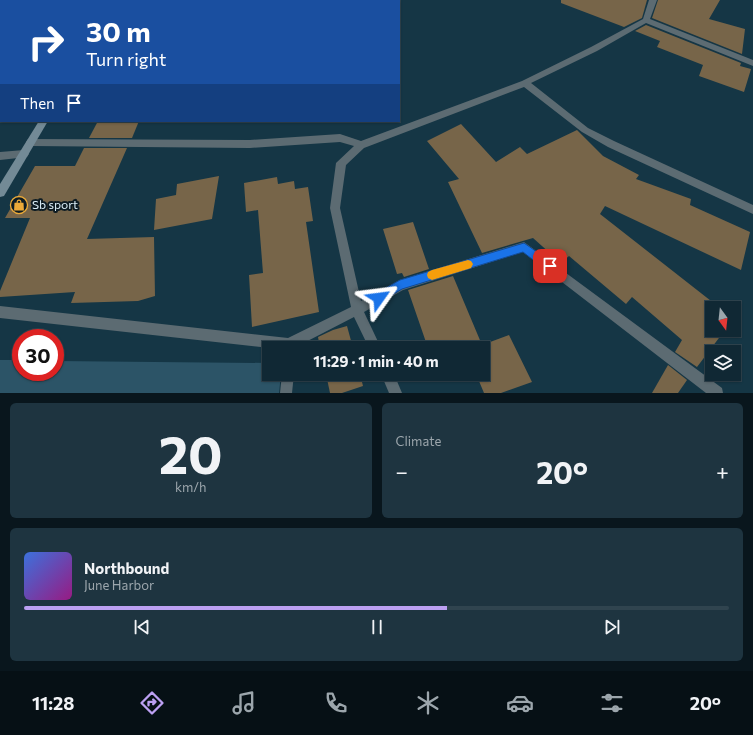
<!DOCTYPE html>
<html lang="en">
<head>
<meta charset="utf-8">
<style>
	body { margin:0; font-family:Commissioner,sans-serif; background:#1e3440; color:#f1f3f6; height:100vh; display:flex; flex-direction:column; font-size:15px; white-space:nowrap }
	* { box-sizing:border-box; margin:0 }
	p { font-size:13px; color:#9ca6ac }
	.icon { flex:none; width:22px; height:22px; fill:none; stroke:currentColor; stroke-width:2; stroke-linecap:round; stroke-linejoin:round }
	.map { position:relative; height:393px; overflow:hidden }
	.panel { display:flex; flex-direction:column; gap:10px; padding:10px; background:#09161d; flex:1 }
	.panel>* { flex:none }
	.guide { position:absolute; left:0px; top:0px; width:400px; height:122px; box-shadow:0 1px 3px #0004,0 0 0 1px #30444f; background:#1a4fa0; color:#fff; overflow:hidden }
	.needle { width:26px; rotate:165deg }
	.tools { position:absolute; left:705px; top:301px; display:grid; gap:8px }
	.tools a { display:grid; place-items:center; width:36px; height:36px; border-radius:0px; background:#102834; box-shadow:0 1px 3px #0004,0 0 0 1px #30444f; font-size:20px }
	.speed { position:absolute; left:12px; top:329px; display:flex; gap:8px; font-size:20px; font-weight:700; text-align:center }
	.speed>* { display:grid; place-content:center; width:52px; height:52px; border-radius:50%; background:#102834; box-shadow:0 1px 3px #0004,0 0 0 1px #30444f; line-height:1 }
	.speed .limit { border:6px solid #d22; background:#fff; color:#111 }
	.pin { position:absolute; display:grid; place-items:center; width:34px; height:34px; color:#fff; margin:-17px; border-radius:8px; box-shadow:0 2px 6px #0006 }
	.me { position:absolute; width:44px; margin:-22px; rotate:59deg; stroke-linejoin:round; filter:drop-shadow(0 0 3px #0008) }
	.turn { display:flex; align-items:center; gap:14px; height:84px; padding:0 20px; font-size:18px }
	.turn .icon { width:52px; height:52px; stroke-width:2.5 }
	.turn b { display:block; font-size:28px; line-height:34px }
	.then { display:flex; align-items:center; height:38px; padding:0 20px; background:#0003; gap:8px; font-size:15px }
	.big { font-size:30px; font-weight:700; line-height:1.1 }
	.panel .card { flex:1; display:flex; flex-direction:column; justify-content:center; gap:6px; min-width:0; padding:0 14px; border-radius:6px; background:#1e3440 }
	.panel .dial { align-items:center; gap:0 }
	.dial b { font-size:52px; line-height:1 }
	.song { display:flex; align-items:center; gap:12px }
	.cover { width:48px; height:48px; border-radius:6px; background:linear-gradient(135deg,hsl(220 70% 55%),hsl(310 70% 35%)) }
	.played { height:4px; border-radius:2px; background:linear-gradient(90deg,#bca0f2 60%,#30444f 60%) }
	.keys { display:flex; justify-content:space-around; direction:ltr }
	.heat { display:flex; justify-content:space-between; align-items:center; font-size:22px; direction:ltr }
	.panel .tiles { flex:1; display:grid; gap:10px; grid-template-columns:1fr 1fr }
	.card:last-child { grid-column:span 2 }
	.trip { position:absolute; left:262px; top:341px; width:228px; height:40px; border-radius:0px; background:#102834; box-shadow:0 1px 3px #0004,0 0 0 1px #30444f; font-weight:700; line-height:40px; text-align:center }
	.menu { display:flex; height:64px; justify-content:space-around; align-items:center; background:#061015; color:#9ca6ac }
	.menu .icon { width:28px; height:28px }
	.menu .on { color:#bca0f2 }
	.menu b { font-size:18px; color:#f1f3f6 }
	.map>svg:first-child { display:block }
</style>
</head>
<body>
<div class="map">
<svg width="753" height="393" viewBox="0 0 753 393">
	<rect width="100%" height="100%" fill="#153645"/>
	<polygon fill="#2c5467" points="0,360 21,360 21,372 55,372 55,361 269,363 269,374 281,374 279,393 0,393"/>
	<g fill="#776549">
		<polygon points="561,0 647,0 642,18 624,27 561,3"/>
		<polygon points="658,0 720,0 709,19 745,29 742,54 652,18"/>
		<polygon points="646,25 741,63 740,66 751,69 744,92 699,76 703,65 657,47 660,41 635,31"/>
		<polygon points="98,121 139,121 132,138 89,138"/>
		<polygon points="461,124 496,162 520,147 527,154 577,130 603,156 639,175 636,179 691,199 690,205 750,232 741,270 605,206 600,214 720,308 712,308 712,330 725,330 697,367 675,352 682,340 632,297 626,304 569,256 561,263 533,238 482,253 448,182 459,179 427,141"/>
		<polygon points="84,148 127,148 87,239 154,237 155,296 138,301 71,303 75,292 0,297 0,291 30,218 5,218 35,166 75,166"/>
		<polygon points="219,176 212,219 154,230 156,199 176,195 177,184"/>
		<polygon points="277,177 278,184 294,181 295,189 308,187 313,221 306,222 319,312 252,327 249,275 263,273 258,210 246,212 244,183"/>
		<polygon points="413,222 429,269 404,277 402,273 397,274 383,229"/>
		<polygon points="453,276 482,345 509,335 532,382 501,393 484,393 476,374 483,374 483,348 428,348 408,290"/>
		<polygon points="347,326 353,348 320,348 318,337 333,330"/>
		<polygon points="668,365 687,380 678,393 652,393"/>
		<polygon points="326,374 360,374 363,386 342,393 330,393"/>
	</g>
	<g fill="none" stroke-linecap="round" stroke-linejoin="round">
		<g fill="#5c6b72" fill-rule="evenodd">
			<rect x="280" y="0" width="8" height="1"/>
			<polygon points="649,0 657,0 650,19 753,60 753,66 646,23 597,51 531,83 588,128 614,141 753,205 753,214 608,147 582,132 524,87 364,148 346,165 340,208 361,301 400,280 524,242 722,388 723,393 706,393 523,252 403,290 364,312 381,348 369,348 354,317 294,348 270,348 0,318 0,306 288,338 351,307 330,208 336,163 354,146 340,142 250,148 31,146 28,145 26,142 28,139 250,140 340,134 361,141 522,81 591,47 643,19"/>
			<polygon points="24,150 27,151 29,154 27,157 0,160 0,152"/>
			<polygon points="282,374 294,374 292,393 280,393"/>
			<polygon points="381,374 394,374 402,393 389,393"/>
		</g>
		<g fill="#738a96" fill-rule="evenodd">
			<rect x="109" y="0" width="8" height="1"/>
			<polygon points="39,121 48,121 4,196 0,197 0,184"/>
		</g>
	</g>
	<polygon fill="#1a73e8" stroke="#114b97" points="524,243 553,263 555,266 553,270 550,271 546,270 523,252 402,289 379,303 375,301 373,298 375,294 400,280"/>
	<polygon fill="#f59e0b" points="468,260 471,261 473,264 471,268 468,269 432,280 428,278 427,275 428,272 432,270"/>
	<defs>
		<g id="shop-ring" transform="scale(0.9)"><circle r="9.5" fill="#0e1c23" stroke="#ebaa39" stroke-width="1.5"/><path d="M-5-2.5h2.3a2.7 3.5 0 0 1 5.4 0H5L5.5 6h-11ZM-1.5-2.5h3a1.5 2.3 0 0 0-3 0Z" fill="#ebaa39"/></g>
	</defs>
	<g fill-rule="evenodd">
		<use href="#shop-ring" x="19" y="205"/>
	</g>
	<g text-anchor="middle" stroke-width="4" stroke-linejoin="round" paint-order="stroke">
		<g font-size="12" fill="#dceff8" stroke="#0e1c23" text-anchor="start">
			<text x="32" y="209">Sb sport</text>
		</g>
	</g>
</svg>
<div class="tools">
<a><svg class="needle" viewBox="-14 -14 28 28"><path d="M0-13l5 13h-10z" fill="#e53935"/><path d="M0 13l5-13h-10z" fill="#9ca6ac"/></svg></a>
<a><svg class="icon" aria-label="layers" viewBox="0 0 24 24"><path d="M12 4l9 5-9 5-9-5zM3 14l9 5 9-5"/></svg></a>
</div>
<div class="speed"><div class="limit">30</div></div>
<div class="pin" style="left:550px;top:266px;background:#d93025"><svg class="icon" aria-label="arrive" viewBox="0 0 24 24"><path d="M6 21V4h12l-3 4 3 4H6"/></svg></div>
<svg class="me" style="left:379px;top:298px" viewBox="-20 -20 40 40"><path d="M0-17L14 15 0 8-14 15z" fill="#1a73e8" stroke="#fff" stroke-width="4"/></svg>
<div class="trip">11:29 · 1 min · 40 m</div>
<div class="guide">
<div class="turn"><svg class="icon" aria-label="right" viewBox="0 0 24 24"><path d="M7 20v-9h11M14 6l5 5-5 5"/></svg><div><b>30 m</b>Turn right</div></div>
<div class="then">Then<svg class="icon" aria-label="arrive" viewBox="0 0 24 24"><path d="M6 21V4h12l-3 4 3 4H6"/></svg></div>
</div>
</div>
<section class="panel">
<div class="tiles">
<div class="card dial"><b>20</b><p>km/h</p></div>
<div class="card"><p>Climate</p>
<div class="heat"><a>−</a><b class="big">20°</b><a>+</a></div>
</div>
<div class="card">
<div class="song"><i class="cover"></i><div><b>Northbound</b><p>June Harbor</p></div></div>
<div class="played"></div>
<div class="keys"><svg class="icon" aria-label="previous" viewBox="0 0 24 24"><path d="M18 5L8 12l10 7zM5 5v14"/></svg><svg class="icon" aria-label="pause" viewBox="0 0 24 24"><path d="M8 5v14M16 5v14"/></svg><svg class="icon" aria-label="next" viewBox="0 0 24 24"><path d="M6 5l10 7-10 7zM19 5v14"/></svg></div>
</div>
</div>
</section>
<nav class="menu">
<b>11:28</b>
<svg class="icon on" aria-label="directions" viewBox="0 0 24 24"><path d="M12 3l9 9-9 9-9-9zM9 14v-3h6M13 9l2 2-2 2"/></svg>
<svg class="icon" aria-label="music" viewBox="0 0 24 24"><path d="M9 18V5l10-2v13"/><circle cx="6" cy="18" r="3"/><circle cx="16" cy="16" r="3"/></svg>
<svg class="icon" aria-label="phone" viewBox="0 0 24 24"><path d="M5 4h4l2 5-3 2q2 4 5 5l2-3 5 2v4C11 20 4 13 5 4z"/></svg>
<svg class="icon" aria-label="climate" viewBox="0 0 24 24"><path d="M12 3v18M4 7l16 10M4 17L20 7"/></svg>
<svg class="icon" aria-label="car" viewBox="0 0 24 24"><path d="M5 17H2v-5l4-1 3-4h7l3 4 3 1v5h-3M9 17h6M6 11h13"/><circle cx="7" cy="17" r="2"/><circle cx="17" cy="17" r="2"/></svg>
<svg class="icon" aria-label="filters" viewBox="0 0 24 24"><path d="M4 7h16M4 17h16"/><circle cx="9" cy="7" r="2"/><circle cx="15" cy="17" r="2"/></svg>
<b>20°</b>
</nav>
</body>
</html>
